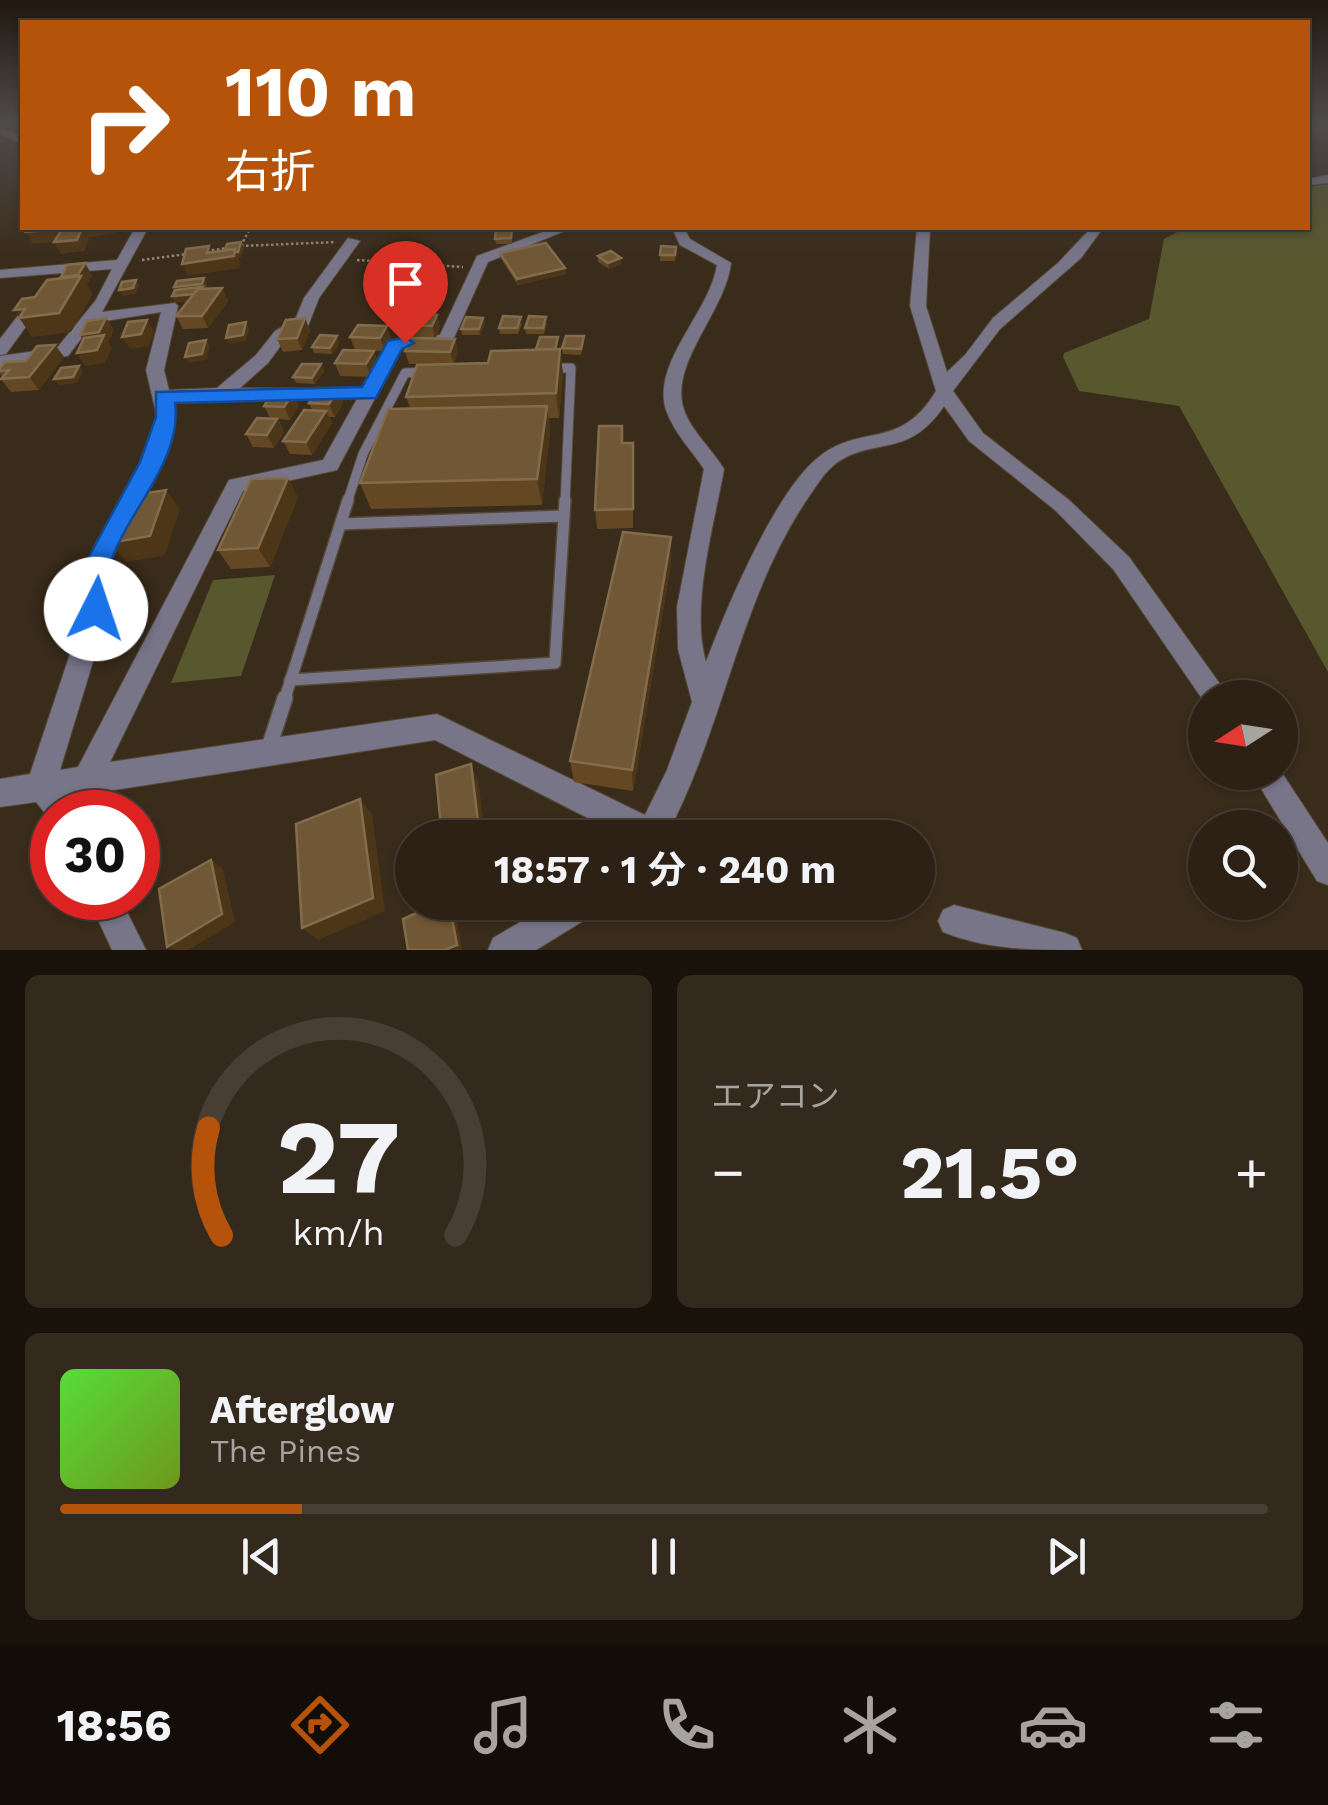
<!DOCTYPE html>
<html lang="ja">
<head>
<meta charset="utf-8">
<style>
	body { margin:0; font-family:"Work Sans","Noto Sans JP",sans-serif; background:#34291d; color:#f1f3f6; height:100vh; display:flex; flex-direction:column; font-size:38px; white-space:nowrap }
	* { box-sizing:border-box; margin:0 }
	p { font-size:32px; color:#a6a3a0 }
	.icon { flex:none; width:55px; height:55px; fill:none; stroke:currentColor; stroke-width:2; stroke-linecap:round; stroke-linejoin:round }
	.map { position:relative; height:950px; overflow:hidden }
	.side { display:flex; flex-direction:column; gap:25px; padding:25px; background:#18120b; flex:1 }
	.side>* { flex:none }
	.top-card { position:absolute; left:20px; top:20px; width:1290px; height:210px; border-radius:0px; box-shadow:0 2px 8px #0004,0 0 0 2px #483e34; background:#b45309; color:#fff; overflow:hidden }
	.needle { width:65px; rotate:258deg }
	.fabs { position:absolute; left:1188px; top:680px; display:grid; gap:20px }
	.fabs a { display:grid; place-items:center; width:110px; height:110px; border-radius:50%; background:#2c2114; box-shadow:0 2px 8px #0004,0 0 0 2px #483e34; font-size:50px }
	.speed { position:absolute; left:30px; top:790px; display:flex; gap:20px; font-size:50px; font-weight:700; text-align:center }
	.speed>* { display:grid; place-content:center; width:130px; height:130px; border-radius:50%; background:#2c2114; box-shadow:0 2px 8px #0004,0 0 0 2px #483e34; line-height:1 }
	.speed .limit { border:15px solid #d22; background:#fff; color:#111 }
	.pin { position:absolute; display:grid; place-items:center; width:85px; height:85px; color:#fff; margin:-102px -42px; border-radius:50% 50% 50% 0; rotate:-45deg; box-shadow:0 0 10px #0007 }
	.pin .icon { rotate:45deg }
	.me { position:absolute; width:110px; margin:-55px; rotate:4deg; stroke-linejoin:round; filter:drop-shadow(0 0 8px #0008) }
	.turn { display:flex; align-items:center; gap:35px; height:210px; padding:0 40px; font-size:45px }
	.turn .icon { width:130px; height:130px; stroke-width:2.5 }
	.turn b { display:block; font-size:70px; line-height:85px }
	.big { font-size:75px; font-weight:700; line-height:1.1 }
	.side .widget { flex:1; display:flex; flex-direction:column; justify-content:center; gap:15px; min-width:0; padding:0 35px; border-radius:15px; background:#34291d }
	.side .dial { align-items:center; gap:0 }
	.dial svg { height:260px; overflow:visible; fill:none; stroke:#483e34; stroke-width:7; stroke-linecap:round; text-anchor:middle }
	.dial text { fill:#f1f3f6; stroke:none }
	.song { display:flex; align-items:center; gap:30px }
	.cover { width:120px; height:120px; border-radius:15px; background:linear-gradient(135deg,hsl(110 70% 55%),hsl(80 70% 35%)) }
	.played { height:10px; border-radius:5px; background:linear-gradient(90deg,#b45309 20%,#483e34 20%) }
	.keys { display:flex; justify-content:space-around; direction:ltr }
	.heat { display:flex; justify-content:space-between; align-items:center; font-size:55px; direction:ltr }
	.side .tiles { flex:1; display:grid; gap:25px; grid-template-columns:1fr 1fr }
	.widget:last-child { grid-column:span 2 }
	.trip { position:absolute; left:395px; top:820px; width:540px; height:100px; border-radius:50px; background:#2c2114; box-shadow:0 2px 8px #0004,0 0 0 2px #483e34; font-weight:700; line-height:100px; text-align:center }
	.tab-bar { display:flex; height:160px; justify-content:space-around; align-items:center; background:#120d08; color:#a6a3a0 }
	.tab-bar .icon { width:70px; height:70px }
	.tab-bar .active { color:#b45309 }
	.tab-bar b { font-size:45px; color:#f1f3f6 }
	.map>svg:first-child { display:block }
</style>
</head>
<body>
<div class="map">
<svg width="1328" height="950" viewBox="0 0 1328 950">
	<rect width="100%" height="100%" fill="#3a2c1b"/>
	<g fill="#57582d">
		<polygon points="1328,184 1328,672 1179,406 1079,391 1063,357 1064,353 1149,319 1164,239 1185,228 1308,228 1308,187"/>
		<polygon points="275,575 241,676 171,683 213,580"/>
	</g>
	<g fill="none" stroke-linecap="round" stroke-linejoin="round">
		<g stroke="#554837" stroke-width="11">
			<g id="service-far2">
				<polyline points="551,368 571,368 565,503"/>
				<polyline points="347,503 363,454 405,373 424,372"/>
			</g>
		</g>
		<g stroke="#554837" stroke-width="14">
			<g id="service-far1">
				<polyline points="341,524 564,516 565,500"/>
				<polyline points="290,680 555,663 564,516"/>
				<polyline points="284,701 348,500"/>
			</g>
		</g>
		<g stroke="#554837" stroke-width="18">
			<polyline id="service" points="269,747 285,698"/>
		</g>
		<g stroke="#554837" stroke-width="2">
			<g id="minor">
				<polygon points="0,127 22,137 22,144 0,134"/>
				<polygon points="1328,175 1328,183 1308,185 1308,179"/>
				<path d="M 135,228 L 148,228 L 102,312 L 175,303 L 178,306 L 164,370 L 169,390 L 217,388 L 256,355 L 275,331 L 295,320 L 304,298 L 348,238 L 360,241 L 319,298 L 308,326 L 287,337 L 268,363 L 240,388 L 363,388 L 389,342 L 440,335 L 477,256 L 554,228 L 572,228 L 488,262 L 452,342 L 401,349 L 337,470 L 243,491 L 110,762 L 437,714 L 645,815 L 667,770 L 692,702 L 678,649 L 677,607 L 704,469 C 692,451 673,431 666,410 C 651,363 710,312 717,265 L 680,245 L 672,228 L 684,228 L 690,239 L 731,263 C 726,311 668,364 684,410 C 692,432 712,449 724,469 C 714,526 690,606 706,662 C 726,609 776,489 820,456 C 863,423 900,451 936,391 L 910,306 L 917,228 L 930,228 L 926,306 L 947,372 L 965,355 L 993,318 L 1058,263 L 1091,228 L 1103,228 L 1081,258 L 1000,329 L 953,391 L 983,433 L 1069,500 L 1129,557 L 1230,698 L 1205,698 L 1205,703 L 1113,569 L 1055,510 L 969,441 L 944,406 C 907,461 873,435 834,465 C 824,473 817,485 810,495 C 738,599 725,728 665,838 L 627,838 L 435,740 L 69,797 L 77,812 L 52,812 L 52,822 L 36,802 L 0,807 L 0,779 L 30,774 L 85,609 L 87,564 L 141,462 L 157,417 L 146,370 L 161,312 L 93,323 L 68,356 L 0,366 L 0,356 L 57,348 L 96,300 L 112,269 L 0,278 L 0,270 L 117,260 ZM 221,399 L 357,399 L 323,460 L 229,480 L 78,767 L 60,770 L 109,609 L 109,564 L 161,462 L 175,417 L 171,401 Z"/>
				<polygon points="35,298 43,303 6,354 0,355 0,339 30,300"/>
				<polygon points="1280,770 1328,843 1328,885 1317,881 1251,772 1280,772"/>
				<polygon points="88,898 120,898 146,950 112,950"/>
				<polygon points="554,902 601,902 596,913 536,950 488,950 493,938"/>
				<path d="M 954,905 L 1065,933 L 1077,938 L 1082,950 C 1033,950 988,950 943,932 L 938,921 L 943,910 Z"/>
			</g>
		</g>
		<g stroke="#8f8476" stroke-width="2.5" stroke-dasharray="2.5 2.5" stroke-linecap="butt">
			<polyline points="372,228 376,228"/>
			<polyline points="248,231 323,228"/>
			<polyline points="241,246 250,228"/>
			<polyline points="241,246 336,242"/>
			<polyline points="207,251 227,248"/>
			<polyline points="142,260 187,254"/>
			<polyline points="357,260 463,267"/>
		</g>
		<use href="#service-far2" stroke="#787589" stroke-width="9"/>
		<use href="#service-far1" stroke="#787589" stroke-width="11"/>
		<use href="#service" stroke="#787589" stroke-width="15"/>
		<use href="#minor" fill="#787589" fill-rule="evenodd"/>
	</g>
	<g fill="#634823">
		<polygon points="503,228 521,228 517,231 512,230 512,244 496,244 495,239 506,229"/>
		<polygon points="661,246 676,247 675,261 660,261"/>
		<polygon points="500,253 565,268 566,274 518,285 501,259"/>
		<polygon points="598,256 621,264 609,269 598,262"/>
		<polygon points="204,278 207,284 205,289 228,301 208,328 183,329 176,316 189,301 175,302 172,296"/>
		<polygon points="437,315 440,328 435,339 406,337 402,325"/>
		<polygon points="305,318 310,331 302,350 283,352 277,339"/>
		<polygon points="522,323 518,334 500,334 499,328"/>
		<polygon points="547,323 544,334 526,334 525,328"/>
		<polygon points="485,324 480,335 462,335 461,329"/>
		<polygon points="350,337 391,338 385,351 355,350"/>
		<polygon points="558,337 557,349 560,349 563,374 559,418 549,418 550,431 542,505 371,509 360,483 410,408 406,397 437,364 409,364 405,351 455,339 458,352 454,364 488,363 536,350"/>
		<polygon points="340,342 332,354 314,353 312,347"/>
		<polygon points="584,343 581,355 563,354 562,348"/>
		<polygon points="55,345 64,357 39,390 11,392 1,379 3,377 0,374 0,368 26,361"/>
		<polygon points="374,351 378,364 371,377 340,376 335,363"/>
		<polygon points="321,364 324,371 315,384 296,383 293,377"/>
		<polygon points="338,389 343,402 335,417 329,417 332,423 312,455 290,454 283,441 312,410 309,403"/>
		<polygon points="299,405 290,420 278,419 284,432 274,448 253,447 246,434 270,418 264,406"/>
		<polygon points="623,443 633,463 633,528 597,529 595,510"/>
		<polygon points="298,497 270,567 231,569 218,550"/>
		<polygon points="671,563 633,791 574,782 570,761"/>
	</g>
	<g fill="#4d3618">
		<polygon points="69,228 120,228 117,233 88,237 89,240 84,251 61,254 54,242 77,239 33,244 26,232"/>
		<polygon points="241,242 244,248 241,257 239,258 240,268 188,276 182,264 207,253 209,246 214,257"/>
		<polygon points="621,258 621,264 609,269 608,263"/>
		<polygon points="85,263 92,275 87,285 93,294 71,332 32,337 14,310 68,289"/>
		<polygon points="565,268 566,274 518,285 517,279"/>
		<polygon points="204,278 207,284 203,299 175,302 172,296 178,293 174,287"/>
		<polygon points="136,280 139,286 136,294 122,296 119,290"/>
		<polygon points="222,288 228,301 208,328 202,316"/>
		<polygon points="437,315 440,328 435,339 432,326"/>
		<polygon points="106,318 114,330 108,343 112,348 105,363 86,366 77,353 88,348 80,335"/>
		<polygon points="305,318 310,331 302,350 297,338"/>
		<polygon points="483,318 485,324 480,335 479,329"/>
		<polygon points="147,320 154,332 149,346 130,349 122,337"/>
		<polygon points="246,322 249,329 246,341 229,344 226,338"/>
		<polygon points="387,326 391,338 385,351 380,338"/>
		<polygon points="337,336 340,342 332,354 330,348"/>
		<polygon points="455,339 458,352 454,364 450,352"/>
		<polygon points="206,340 210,346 206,360 188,363 185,357"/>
		<polygon points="55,345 64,357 39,390 29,377"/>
		<polygon points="560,349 563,374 559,418 556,393"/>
		<polygon points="374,351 378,364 371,377 366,364"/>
		<polygon points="321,364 324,371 315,384 312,378"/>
		<polygon points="79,366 83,372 77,383 59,385 54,379"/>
		<polygon points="338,389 343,402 335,417 329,404"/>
		<polygon points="294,392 299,405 290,420 284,407"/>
		<polygon points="547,406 550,431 542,505 537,479"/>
		<polygon points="326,411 332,423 312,455 306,442"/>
		<polygon points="277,419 284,432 274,448 267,435"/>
		<polygon points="288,478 298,497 270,567 258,548"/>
		<polygon points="166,490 180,509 165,555 126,562 110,543"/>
		<polygon points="671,537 671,563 633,791 632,770"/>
		<polygon points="471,764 478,781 486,838 480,838"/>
		<polygon points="360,799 372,814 385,911 318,940 302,928"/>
		<polygon points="211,860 223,869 235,922 188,950 174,950 167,947"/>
		<polygon points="449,902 455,908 462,950 445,950"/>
	</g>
	<g fill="#705735" stroke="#826c4d" stroke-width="2.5">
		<polygon points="29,228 69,228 26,232"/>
		<polygon points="82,228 77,240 54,242 61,231"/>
		<polygon points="512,229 511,238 495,239 496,230"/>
		<polygon points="241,242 238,252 236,252 235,249 225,250 227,244"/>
		<polygon points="546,243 565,268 517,279 500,253"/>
		<polygon points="209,246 207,253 235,249 234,256 182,264 186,249"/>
		<polygon points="661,246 676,247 675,255 660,255"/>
		<polygon points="611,251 621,258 608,263 598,256"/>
		<polygon points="85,263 78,275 61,277 67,265"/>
		<polygon points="81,276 59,313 19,318 25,309 14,310 22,299 35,297 47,280"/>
		<polygon points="204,278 202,284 174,287 177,281"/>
		<polygon points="136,280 133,288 119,290 122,282"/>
		<polygon points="202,287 194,294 172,296 175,290"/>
		<polygon points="222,288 202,316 176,316 198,289"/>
		<polygon points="408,314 437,315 432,326 402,325"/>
		<polygon points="503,316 521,317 517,328 499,328"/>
		<polygon points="529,316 546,317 543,328 525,328"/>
		<polygon points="466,317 483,318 479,329 461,329"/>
		<polygon points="106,318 99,332 80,335 87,321"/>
		<polygon points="305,318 297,338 277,339 286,320"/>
		<polygon points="147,320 141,334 122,337 128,322"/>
		<polygon points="246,322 243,335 226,338 229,325"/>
		<polygon points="358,325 387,326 380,338 350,337"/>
		<polygon points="104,335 97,350 77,353 84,338"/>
		<polygon points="320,335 337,336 330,348 312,347"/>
		<polygon points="566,336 584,336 581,349 562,348"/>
		<polygon points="540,337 558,337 555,350 536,349"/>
		<polygon points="411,338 455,339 450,352 405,351"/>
		<polygon points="206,340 202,354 185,357 189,343"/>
		<polygon points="55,345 29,377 1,379 9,370 0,371 0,368 5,362 26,361 37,346"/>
		<polygon points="560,349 556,393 406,397 417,365 488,363 491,351"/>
		<polygon points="343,350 374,351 366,364 335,363"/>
		<polygon points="302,364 321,364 312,378 293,377"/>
		<polygon points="79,366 73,377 54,379 61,368"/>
		<polygon points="318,388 338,389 329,404 309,403"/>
		<polygon points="274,391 294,392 284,407 264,406"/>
		<polygon points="547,406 537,479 360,483 388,409"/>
		<polygon points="304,410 326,411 306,442 283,441"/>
		<polygon points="257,418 277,419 267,435 246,434"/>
		<polygon points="599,426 622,426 622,443 633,443 633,509 595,510"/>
		<polygon points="288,478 258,548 218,550 251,479"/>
		<polygon points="166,490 150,536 110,543 128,496"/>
		<polygon points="623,532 671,537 632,770 570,761"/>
		<polygon points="471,764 480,838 442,838 436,775"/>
		<polygon points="360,799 373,898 302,928 296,824"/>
		<polygon points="211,860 222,914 167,947 159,889"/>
		<polygon points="441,902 449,902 457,945 445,950 408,950 403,919"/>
	</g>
	<linearGradient id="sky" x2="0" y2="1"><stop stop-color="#20180f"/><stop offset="0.48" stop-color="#4f4b4a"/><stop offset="1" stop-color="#4f4b4a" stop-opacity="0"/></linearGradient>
	<rect width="1328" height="256" fill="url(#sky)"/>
	<path fill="#1a73e8" stroke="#114b97" stroke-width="2.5" d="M 405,337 L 414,343 L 402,349 L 376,398 L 175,403 C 183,460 128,510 111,562 C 106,580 114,600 106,617 L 96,620 L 87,617 L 83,609 L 85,564 L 140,462 L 156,417 L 156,392 L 362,387 L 388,341 Z"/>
</svg>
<div class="fabs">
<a><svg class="needle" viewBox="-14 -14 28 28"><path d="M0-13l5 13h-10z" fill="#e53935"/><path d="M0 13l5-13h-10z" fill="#a6a3a0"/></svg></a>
<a><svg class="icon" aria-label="search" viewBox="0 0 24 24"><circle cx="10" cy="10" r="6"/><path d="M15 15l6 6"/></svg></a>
</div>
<div class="speed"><div class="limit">30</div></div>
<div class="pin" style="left:405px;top:343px;background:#d93025"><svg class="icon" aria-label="arrive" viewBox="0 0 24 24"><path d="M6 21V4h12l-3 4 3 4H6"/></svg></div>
<svg class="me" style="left:96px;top:609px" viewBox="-20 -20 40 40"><circle r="19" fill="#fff"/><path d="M0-13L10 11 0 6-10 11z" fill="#1a73e8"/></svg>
<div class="trip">18:57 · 1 分 · 240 m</div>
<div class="top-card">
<div class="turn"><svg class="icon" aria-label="right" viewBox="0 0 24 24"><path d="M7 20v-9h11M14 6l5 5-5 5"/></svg><div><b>110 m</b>右折</div></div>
</div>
</div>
<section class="side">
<div class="tiles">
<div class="widget dial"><svg viewBox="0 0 100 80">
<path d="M14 69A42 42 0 1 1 86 69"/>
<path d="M14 69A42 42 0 0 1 10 36" stroke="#b45309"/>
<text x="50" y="56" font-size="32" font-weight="700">27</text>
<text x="50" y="72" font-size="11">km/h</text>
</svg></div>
<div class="widget"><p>エアコン</p>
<div class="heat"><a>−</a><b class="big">21.5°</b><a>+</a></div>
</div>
<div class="widget">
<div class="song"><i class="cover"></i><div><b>Afterglow</b><p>The Pines</p></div></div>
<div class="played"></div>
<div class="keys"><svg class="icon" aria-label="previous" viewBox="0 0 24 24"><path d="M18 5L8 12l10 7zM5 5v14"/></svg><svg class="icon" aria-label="pause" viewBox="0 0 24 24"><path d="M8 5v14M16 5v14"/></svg><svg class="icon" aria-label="next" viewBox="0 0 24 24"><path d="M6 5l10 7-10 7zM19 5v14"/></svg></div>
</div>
</div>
</section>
<nav class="tab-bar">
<b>18:56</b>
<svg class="icon active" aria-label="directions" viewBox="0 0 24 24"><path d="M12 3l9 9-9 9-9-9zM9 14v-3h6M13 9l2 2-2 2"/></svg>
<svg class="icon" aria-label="music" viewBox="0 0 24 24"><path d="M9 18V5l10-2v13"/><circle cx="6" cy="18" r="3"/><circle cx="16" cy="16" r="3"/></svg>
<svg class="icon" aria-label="phone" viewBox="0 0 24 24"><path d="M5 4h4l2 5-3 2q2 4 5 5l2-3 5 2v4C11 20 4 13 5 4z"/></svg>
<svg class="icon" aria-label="climate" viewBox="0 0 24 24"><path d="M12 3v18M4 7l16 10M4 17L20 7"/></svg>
<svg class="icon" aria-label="car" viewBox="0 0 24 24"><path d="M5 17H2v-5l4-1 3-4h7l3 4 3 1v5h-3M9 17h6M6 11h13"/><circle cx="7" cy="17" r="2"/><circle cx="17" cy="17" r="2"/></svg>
<svg class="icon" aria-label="filters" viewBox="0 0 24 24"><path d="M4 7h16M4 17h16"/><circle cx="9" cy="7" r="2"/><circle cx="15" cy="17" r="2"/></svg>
</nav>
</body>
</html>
